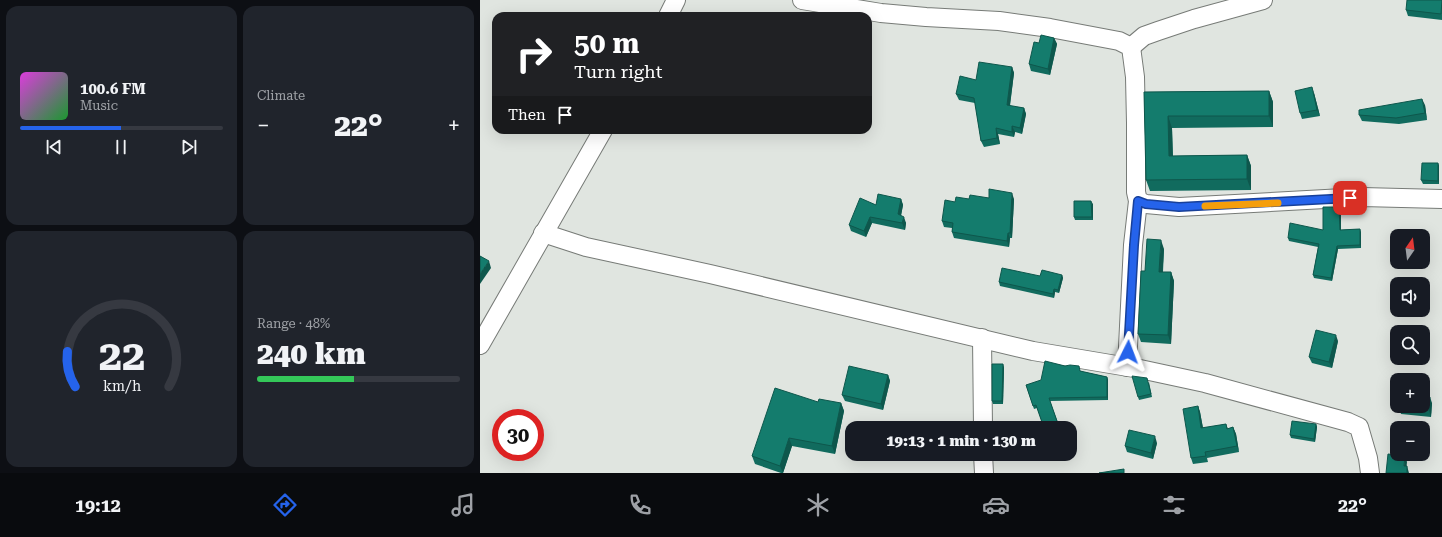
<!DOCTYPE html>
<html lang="en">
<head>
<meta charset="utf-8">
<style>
	body { margin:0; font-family:"Roboto Serif",serif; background:#20242c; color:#f1f3f6; height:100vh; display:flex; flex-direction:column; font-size:15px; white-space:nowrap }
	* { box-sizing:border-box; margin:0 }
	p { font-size:13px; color:#9ea1a6 }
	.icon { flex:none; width:22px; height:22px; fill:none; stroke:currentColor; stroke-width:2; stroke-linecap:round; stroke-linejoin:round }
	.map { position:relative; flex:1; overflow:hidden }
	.side { display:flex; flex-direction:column; gap:6px; padding:6px; background:#0d0f14; width:480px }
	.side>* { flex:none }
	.banner { position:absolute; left:12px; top:12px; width:380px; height:122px; border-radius:12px; box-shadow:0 4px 16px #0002; background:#202124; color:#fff; overflow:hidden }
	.needle { width:26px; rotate:14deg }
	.tools { position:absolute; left:910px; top:229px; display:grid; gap:8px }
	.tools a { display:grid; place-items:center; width:40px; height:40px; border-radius:8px; background:#171b24; box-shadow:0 4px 16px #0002; font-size:20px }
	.speed { position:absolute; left:12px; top:409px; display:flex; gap:8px; font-size:20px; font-weight:700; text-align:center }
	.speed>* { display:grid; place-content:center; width:52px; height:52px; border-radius:50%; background:#171b24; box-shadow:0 4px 16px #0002; line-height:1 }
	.speed .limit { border:6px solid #d22; background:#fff; color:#111 }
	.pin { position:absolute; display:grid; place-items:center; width:34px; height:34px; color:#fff; margin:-17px; border-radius:8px; box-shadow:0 2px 6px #0006 }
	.me { position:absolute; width:44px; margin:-22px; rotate:3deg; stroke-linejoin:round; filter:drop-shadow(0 0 3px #0008) }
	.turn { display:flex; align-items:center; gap:14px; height:84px; padding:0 16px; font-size:18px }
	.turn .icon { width:52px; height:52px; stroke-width:2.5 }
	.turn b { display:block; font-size:28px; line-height:34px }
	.then { display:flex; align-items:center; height:38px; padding:0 16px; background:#0003; gap:8px; font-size:15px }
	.big { font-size:30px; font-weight:800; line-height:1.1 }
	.side .tile { flex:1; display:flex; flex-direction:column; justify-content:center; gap:6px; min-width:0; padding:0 14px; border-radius:12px; background:#20242c }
	.side .dial { align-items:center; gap:0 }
	.dial svg { height:104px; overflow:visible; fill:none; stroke:#363941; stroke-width:7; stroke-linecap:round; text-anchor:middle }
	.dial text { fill:#f1f3f6; stroke:none }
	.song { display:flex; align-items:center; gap:12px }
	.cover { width:48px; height:48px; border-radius:6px; background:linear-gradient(135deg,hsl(300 70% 55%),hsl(130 70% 35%)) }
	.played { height:4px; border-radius:2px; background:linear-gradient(90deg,#2563eb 50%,#363941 50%) }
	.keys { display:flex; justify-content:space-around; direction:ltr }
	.heat { display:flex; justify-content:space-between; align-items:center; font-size:22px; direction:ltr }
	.charge { height:6px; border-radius:3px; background:linear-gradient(90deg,#34c759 48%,#363941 0) }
	.side .tiles { flex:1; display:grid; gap:6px; grid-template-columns:repeat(2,1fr) }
	.trip { position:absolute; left:365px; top:421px; width:232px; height:40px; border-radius:12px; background:#171b24; box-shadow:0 4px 16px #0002; font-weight:800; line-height:40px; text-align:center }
	.tab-bar { display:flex; height:64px; justify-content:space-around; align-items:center; background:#090b0e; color:#9ea1a6 }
	.tab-bar .icon { width:28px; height:28px }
	.tab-bar .on { color:#2563eb }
	.tab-bar b { font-size:18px; color:#f1f3f6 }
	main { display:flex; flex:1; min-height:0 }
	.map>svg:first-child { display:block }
</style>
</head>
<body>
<main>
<section class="side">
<div class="tiles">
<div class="tile">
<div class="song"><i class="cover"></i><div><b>100.6 FM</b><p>Music</p></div></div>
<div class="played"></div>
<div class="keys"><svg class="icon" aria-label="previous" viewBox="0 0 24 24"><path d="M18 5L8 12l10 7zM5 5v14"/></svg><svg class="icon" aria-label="pause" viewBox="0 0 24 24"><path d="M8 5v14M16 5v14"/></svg><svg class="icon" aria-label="next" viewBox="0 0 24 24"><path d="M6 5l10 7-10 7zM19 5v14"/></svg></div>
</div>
<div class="tile"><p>Climate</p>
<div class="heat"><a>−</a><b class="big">22°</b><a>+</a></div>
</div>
<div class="tile dial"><svg viewBox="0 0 100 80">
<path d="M14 69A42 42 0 1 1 86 69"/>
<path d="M14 69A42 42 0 0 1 8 42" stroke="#2563eb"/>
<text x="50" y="56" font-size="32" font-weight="700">22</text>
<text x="50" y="72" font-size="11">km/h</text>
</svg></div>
<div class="tile"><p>Range · 48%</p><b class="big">240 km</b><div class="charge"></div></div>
</div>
</section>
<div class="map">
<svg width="962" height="473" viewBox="0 0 962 473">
	<rect width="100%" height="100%" fill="#e0e5e0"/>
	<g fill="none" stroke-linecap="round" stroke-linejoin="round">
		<g stroke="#777b77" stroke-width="20">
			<g id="street">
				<polyline points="322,0 401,13 446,17 519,21 570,28 639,41 651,47 655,77 656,123 656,192 658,201 653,245 647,367"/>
				<polyline points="188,16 196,0"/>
				<polyline points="651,47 664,36 678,31 714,19 783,0"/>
				<polyline points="658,201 666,204 699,207 882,197 962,199"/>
				<polyline points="63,233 106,247 230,274 553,351 660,369 725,383 868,422 879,427 888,458 890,473"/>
				<polyline points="502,338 503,428"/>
				<polyline points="0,345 123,130"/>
				<polyline points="503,454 504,473"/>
			</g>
		</g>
		<use href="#street" stroke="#fff" stroke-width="18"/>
	</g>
	<g fill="#116b5e">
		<polygon points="962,0 962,20 928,16 926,10"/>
		<polygon points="574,38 577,44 570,75 551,71 549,64 559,43"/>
		<polygon points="532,67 534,73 530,106 544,108 546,114 542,134 535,132 534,137 518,134 520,144 504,147 501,141 495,103 479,100 476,94 496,80"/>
		<polygon points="789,91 793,102 793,127 692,128 693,156 767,155 771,166 771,190 670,191 666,180 664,92"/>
		<polygon points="834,93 840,116 822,119 820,113"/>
		<polygon points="945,105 947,120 919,124 882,121 879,115"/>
		<polygon points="958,163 959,166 959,184 943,184 941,180"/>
		<polygon points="509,198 534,199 532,238 530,238 529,247 474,238 472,232 472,228 464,227 462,221 489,199"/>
		<polygon points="421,199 423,205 421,216 426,223 425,230 392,223 386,237 371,231 369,225 396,205"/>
		<polygon points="613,204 613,220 595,220 594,217"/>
		<polygon points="861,210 861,230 880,229 881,233 881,248 858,249 852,281 834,278 833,275 838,247 809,241 808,238 843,230"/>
		<polygon points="684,249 683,272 691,272 694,281 691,344 661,342 658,334 665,271"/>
		<polygon points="582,275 583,278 579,293 575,292 574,298 520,286 519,282 560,276"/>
		<polygon points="858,341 852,368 832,363 829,357"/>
		<polygon points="523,364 524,368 523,404 513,404 512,401"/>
		<polygon points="600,370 600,371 627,377 628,380 628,400 570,401 580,428 564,428 557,408 554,409 546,385"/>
		<polygon points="408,375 410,381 403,410 365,401 362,395"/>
		<polygon points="669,382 672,397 659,400 658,397"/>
		<polygon points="338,402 361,403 364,411 355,454 312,446 303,473 301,473 275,464 272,456"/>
		<polygon points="952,403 951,417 921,414 919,408"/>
		<polygon points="718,406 720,412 723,428 746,424 748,429 753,427 756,434 759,452 727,458 728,462 713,464 711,458"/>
		<polygon points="836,424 837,427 835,442 811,438 810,435"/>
		<polygon points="677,443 673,459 647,452 645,446"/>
	</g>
	<g fill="#0e574c">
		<polygon points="574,38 577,44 570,75 568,69"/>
		<polygon points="532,67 534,73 529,111 527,105"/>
		<polygon points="832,87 834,93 840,116 837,110"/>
		<polygon points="789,91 793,102 793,127 789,116"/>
		<polygon points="942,99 945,105 947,120 945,113"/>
		<polygon points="544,108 546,114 542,134 540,128"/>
		<polygon points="688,116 692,128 693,167 689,156"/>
		<polygon points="532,126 535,132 534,137 532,132"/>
		<polygon points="516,128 518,134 520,144 517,138"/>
		<polygon points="767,155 771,166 771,190 767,179"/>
		<polygon points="958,163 959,166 959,184 958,181"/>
		<polygon points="532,193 534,199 532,238 530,233"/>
		<polygon points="421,199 423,205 420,220 418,214"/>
		<polygon points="611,201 613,204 613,220 612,217"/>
		<polygon points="859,207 861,210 861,233 860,230"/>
		<polygon points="390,217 392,223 386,237 384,231"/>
		<polygon points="424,217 426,223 425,230 422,223"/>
		<polygon points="880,229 881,233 881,248 880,245"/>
		<polygon points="528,233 530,238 529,247 527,241"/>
		<polygon points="681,240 684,249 682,280 679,272"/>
		<polygon points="857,246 858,249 852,281 851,278"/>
		<polygon points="9,261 11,268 0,284 0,274"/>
		<polygon points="691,272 694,281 691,344 688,335"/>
		<polygon points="582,275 583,278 579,293 578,290"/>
		<polygon points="574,289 575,292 574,298 573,294"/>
		<polygon points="856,335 858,341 852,368 849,362"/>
		<polygon points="523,364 524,368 523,404 522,401"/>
		<polygon points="408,375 410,381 403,410 401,404"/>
		<polygon points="627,377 628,380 628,400 627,397"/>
		<polygon points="950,397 952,403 951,417 949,410"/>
		<polygon points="361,403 364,411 355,454 352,446"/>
		<polygon points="718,406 720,412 724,434 721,428"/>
		<polygon points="836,424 837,427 835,442 834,439"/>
		<polygon points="753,427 756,434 759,452 757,446"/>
		<polygon points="675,436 677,443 673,459 671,453"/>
		<polygon points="309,438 312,446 303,473 300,466"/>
		<polygon points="925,456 927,462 926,472 924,466"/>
		<polygon points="927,466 929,473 927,473"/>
	</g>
	<g fill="#147c6d" stroke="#0e574c">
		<polygon points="927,0 962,0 961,14 926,10"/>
		<polygon points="561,35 574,38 568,69 549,64 554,42 559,43"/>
		<polygon points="499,62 532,67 527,105 544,108 540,128 532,126 532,132 516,128 517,138 501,141 494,98 476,94 480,76 496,80"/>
		<polygon points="832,87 837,110 820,113 815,91"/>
		<polygon points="789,91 789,116 688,116 689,156 767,155 767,179 666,180 664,92"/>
		<polygon points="942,99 945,113 916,118 879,115 879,110"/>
		<polygon points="942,163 958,163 958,181 941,180"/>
		<polygon points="509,189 532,193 530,233 528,233 527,241 472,232 473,223 462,221 465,200 475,202 476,197 489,199 490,195 509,198"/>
		<polygon points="398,194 421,199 418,214 424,217 422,223 390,217 384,231 369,225 380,198 396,205"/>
		<polygon points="594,201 611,201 612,217 594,217"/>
		<polygon points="843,207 859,207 860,230 880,229 880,245 857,246 851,278 833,275 839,244 808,238 810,223 843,230"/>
		<polygon points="667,239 681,240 679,272 691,272 688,335 658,334 661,271 665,271"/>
		<polygon points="0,256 9,261 0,274"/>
		<polygon points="522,268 560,276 562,270 582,275 578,290 574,289 573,294 519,282"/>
		<polygon points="836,330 856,335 849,362 829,357"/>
		<polygon points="565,361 585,366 590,365 599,366 600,371 627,377 627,397 569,398 579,427 576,428 564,428 556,405 553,406 546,385 561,380"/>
		<polygon points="512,364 523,364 522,401 512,401"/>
		<polygon points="369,366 408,375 401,404 362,395"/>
		<polygon points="652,376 667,378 671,394 658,397"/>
		<polygon points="295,388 338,402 339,399 361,403 352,446 309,438 300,466 272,456"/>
		<polygon points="943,396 950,397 949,410 919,408 919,406 943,406"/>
		<polygon points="718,406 721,428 746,424 747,429 753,427 757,446 725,452 726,456 711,458 703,409"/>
		<polygon points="812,421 836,424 834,439 810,435"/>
		<polygon points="649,430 675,436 671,453 645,446"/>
		<polygon points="908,454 925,456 924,466 927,466 927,473 906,473"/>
		<polygon points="644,469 644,473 619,473"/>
	</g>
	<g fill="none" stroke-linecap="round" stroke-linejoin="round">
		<g stroke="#184099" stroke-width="10">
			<polyline id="route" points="648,352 654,245 658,201 666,204 699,207 870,198"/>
		</g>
		<use href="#route" stroke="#2563eb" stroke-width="7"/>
		<polyline stroke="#f59e0b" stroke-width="7" points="725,206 798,203"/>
	</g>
</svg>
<div class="tools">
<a><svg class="needle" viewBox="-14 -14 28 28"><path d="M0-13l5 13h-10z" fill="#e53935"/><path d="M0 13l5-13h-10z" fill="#9ea1a6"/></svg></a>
<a><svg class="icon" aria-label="sound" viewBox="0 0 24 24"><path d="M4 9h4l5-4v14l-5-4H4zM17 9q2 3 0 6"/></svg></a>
<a><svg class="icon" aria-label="search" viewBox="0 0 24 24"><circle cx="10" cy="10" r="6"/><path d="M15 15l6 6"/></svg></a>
<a>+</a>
<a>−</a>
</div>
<div class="speed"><div class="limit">30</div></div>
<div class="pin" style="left:870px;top:198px;background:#d93025"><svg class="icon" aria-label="arrive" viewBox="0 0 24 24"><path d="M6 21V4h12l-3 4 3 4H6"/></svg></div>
<svg class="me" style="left:648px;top:352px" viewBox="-20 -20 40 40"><path d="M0-17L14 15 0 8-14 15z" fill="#2563eb" stroke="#fff" stroke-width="4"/></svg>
<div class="trip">19:13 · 1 min · 130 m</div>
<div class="banner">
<div class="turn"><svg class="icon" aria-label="right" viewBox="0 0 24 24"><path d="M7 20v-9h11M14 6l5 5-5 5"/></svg><div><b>50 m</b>Turn right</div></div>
<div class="then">Then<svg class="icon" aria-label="arrive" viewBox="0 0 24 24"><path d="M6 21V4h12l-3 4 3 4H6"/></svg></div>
</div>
</div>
</main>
<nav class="tab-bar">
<b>19:12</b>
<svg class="icon on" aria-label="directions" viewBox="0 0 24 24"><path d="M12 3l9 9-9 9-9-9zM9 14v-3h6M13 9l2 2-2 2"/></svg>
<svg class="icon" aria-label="music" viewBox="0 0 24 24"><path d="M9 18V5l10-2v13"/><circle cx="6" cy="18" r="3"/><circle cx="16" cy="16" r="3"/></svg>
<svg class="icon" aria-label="phone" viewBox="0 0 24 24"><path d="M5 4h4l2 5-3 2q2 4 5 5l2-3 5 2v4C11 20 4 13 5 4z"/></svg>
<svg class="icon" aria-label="climate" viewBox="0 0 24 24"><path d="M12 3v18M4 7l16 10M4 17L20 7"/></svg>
<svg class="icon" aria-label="car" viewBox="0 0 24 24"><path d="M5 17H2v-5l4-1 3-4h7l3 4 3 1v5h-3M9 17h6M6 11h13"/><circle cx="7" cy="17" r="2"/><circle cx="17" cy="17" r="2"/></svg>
<svg class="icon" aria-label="filters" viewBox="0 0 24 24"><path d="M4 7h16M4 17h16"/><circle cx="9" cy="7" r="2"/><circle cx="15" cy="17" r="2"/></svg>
<b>22°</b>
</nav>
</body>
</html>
